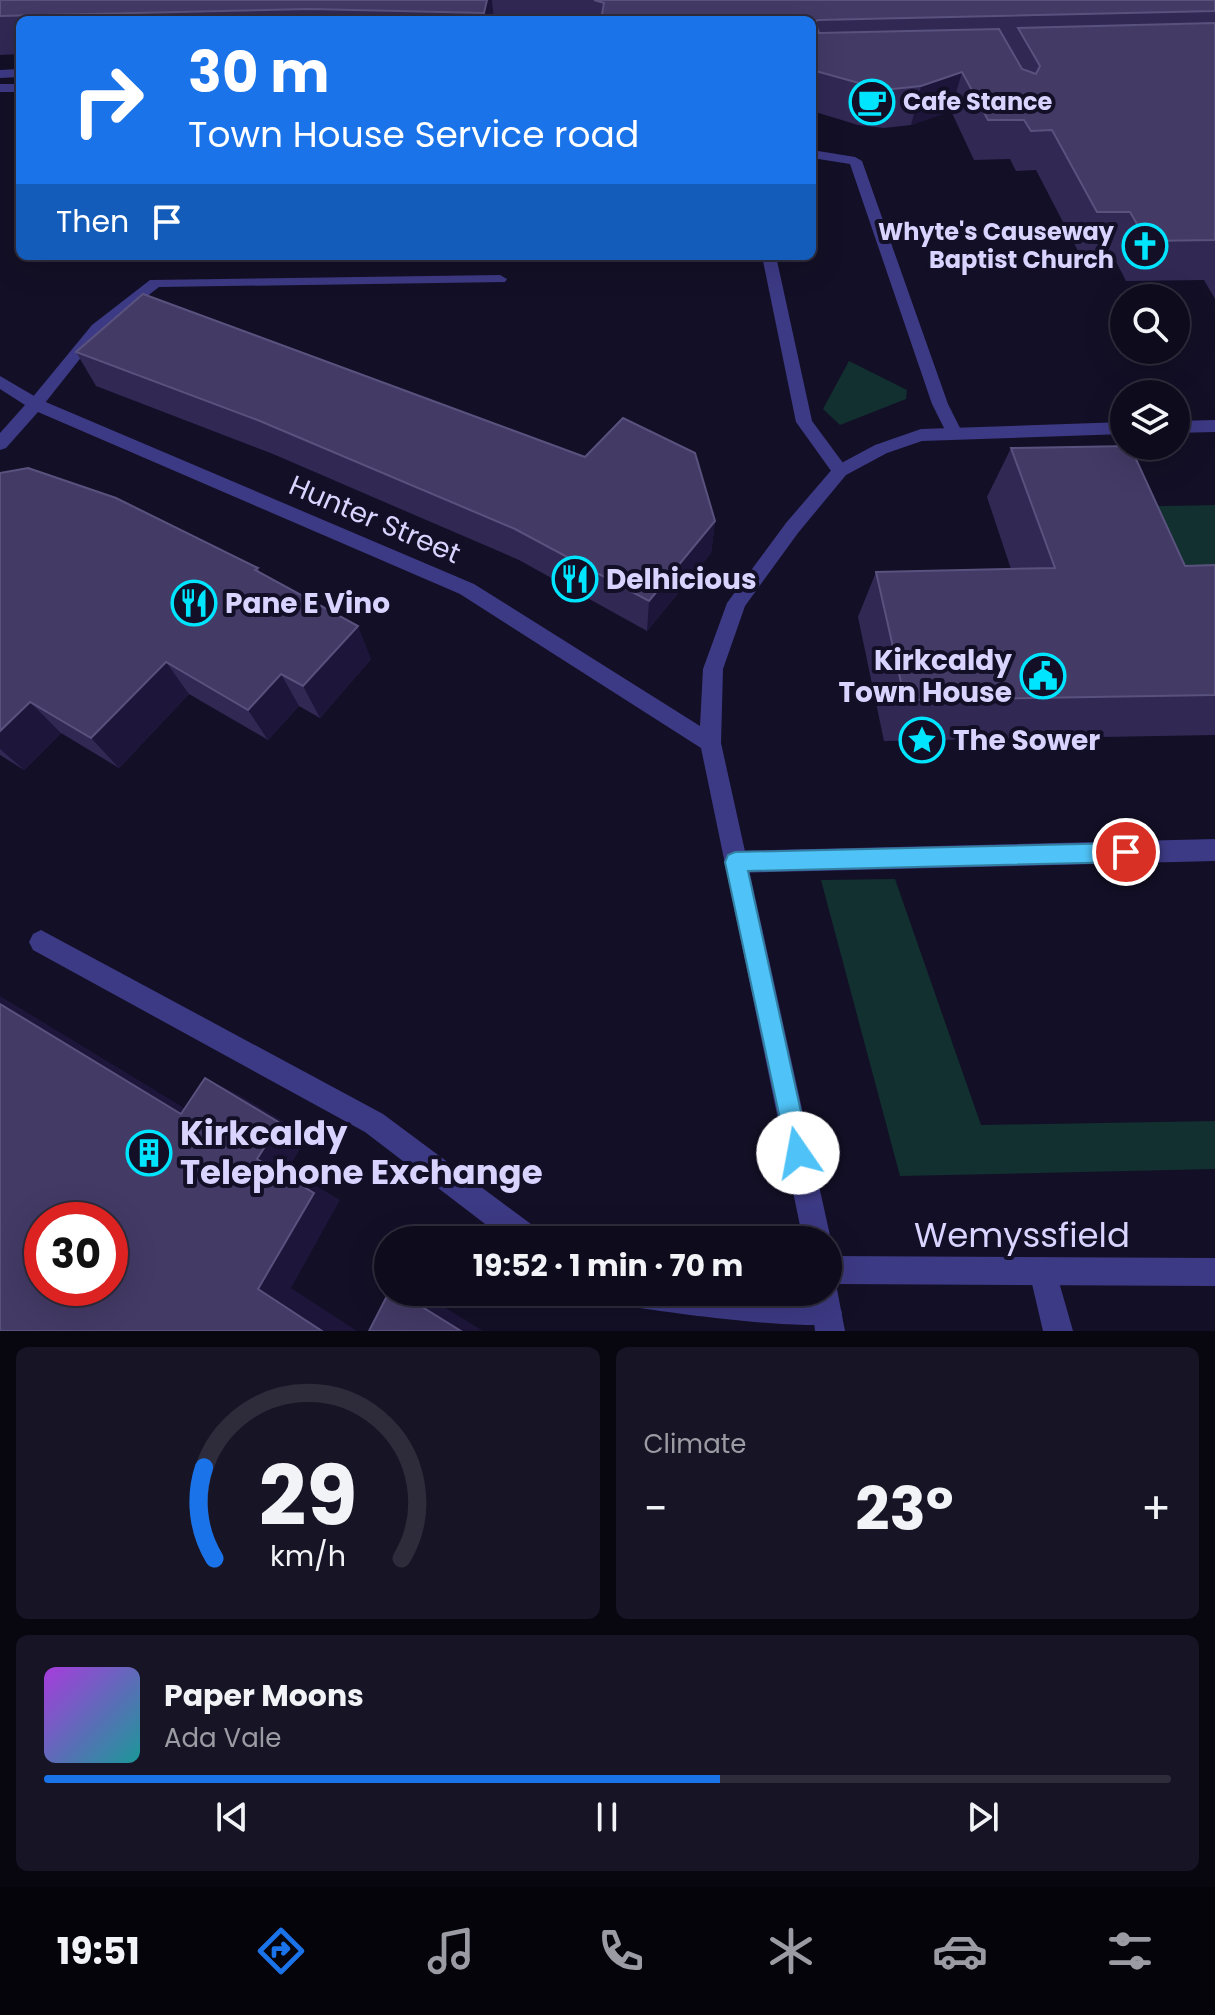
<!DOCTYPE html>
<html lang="en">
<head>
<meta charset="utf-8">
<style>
	body { margin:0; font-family:Poppins,sans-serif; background:#171425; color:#f1f3f6; height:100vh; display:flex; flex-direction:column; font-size:30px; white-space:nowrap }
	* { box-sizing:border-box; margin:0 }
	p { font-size:26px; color:#9b9ba3 }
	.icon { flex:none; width:44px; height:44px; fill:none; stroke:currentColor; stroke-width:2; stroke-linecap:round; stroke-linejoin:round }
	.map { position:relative; height:1331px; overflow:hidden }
	.panel { display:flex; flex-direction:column; gap:16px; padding:16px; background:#08060f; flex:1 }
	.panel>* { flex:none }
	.top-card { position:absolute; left:16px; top:16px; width:800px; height:244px; border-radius:12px; box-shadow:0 8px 32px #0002,0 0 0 2px #2e2b3b; background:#1a73e8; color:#fff; overflow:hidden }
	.controls { position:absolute; left:1110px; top:284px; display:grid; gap:16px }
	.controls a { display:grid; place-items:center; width:80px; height:80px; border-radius:50%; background:#0e0b1c; box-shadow:0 8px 32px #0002,0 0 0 2px #2e2b3b; font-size:40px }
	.speed { position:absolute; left:24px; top:1202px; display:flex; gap:16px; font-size:40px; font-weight:700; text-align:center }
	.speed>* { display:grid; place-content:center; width:104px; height:104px; border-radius:50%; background:#0e0b1c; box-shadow:0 8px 32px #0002,0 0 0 2px #2e2b3b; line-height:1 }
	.speed .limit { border:12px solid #d22; background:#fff; color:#111 }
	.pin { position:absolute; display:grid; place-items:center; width:68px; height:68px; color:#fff; margin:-34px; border:4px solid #fff; border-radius:50%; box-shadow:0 2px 8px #0007 }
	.me { position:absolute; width:88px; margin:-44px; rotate:348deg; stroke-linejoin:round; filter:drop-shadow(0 0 6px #0008) }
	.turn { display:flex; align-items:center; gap:28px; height:168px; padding:0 40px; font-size:36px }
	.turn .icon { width:104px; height:104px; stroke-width:2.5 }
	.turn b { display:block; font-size:56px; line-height:68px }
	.then { display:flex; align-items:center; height:76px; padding:0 40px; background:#0003; gap:16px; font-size:30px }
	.big { font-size:60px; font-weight:700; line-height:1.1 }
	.panel .widget { flex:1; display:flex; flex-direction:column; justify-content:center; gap:12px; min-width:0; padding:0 28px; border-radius:12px; background:#171425 }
	.panel .dial { align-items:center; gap:0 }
	.dial svg { height:208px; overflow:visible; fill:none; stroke:#2e2b3b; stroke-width:7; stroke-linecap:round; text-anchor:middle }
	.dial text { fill:#f1f3f6; stroke:none }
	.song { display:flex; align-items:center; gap:24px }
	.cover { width:96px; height:96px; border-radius:12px; background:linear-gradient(135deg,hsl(280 70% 55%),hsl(180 70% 35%)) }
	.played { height:8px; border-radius:4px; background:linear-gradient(90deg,#1a73e8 60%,#2e2b3b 60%) }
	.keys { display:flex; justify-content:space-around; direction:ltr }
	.heat { display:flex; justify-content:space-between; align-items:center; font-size:44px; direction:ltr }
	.panel .tiles { flex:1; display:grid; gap:16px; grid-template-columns:1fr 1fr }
	.widget:last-child { grid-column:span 2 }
	.trip { position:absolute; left:374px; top:1226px; width:468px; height:80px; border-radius:40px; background:#0e0b1c; box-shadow:0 8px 32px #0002,0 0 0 2px #2e2b3b; font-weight:700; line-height:80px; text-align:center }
	.dock { display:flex; height:128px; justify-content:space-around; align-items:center; background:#06040b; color:#9b9ba3 }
	.dock .icon { width:56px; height:56px }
	.dock .on { color:#1a73e8 }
	.dock b { font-size:36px; color:#f1f3f6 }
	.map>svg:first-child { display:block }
</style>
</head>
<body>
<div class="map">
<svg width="1215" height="1331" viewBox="0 0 1215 1331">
	<rect width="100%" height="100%" fill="#130f26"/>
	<g fill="#12302f">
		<polygon points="849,361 907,390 906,399 840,425 823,409"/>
		<polygon points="1215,505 1215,594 1118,507"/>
		<polygon points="895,879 981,1125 1215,1121 1215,1169 900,1176 821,880"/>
	</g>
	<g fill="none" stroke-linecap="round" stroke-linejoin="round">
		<g fill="#3d3a85" fill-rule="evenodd">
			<rect x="0" y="84" width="20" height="8"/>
			<polygon points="812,150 855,157 862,161 948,404 962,432 960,436 948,436 932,404 850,164 812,158"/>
			<polygon points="762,256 776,256 812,421 846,467 849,471 846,475 834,475 796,422"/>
			<polygon points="500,275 507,279 505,282 159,287 102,331 41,408 35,410 27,404 92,325 150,280"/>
			<polygon points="1215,839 1215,861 735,873 727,870 724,862 727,854 735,851"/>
			<polygon points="41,930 383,1114 539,1230 543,1240 506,1240 365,1132 33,950 29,942 33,934"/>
			<polygon points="1043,1257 1053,1261 1073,1331 1043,1331 1029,1271 1033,1261"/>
			<path d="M 612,1292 L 731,1292 L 828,1299 L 838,1303 L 842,1313 L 838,1323 C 802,1331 671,1313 626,1306 L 616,1302 Z"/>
		</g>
		<g fill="#3d3a85" fill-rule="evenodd">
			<polygon points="20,69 20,77 0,78 0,70"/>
			<polygon points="0,376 41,400 474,584 700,726 703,669 727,603 786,523 834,467 875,445 921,429 1124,422 1124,434 922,441 887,453 846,475 798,533 745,606 723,669 721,743 831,1240 828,1247 828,1240 803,1240 701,748 460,594 38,412 6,448 0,450 0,433 25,405 0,389"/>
			<polygon points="1215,420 1215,432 1176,433 1176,421"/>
			<polygon points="828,1256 1215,1258 1215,1286 836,1284 845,1331 815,1331 811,1292 828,1292"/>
		</g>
	</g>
	<g fill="#312854">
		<polygon points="0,0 1215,0 1215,299 1204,280 1126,281 1111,252 1079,253 1036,170 1016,171 1010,159 974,160 951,111 911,125 884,128 858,125 812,111 812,20 20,20 20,54 0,55"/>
		<polygon points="76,352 715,521 711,553 647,631 519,560 273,454 96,386"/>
		<polygon points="1011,448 1185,566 1215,565 1215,735 884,741 858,617 876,572 1011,569 987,497"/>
		<polygon points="0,473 258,568 260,573 371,659 320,718 299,706 268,740 189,694 119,768 61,733 24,770 0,755"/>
	</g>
	<g fill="#1d163a">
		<polygon points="487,0 492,0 494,20 484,20 484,13"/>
		<polygon points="962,72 951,111 911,125 921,86"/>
		<polygon points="715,521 711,553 647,631 649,601"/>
		<polygon points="358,626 371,659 320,718 303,686"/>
		<polygon points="166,662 189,694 119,768 91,738"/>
		<polygon points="281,674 299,706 268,740 248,710"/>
		<polygon points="30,702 61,733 24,770 0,749 0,731"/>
		<polygon points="0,996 217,1128 181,1114 0,1004"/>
		<polygon points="205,1078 239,1095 308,1136 288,1169 340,1200 291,1288 357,1331 322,1331 258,1289 257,1159"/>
		<polygon points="398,1292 420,1292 483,1331 461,1331"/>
	</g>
	<g fill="#433a66" stroke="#5a527e" stroke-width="2" fill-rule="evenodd">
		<polygon points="0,0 487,0 484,13 310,9 0,16"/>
		<polygon points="594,0 1215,0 1215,11 818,20 815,22 819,33 999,29 1022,69 1036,74 1040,66 1018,28 1215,23 1215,240 1147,241 1130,212 1097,212 1052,130 1031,131 1024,120 988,120 962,72 921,86 893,89 866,85 812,70 812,20 601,20 604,3"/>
		<polygon points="143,294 585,457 623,418 695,453 715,521 649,601 515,529 260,421 76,352"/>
		<polygon points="1130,446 1185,566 1215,565 1215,695 905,700 876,572 1055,568 1011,448"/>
		<polygon points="28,468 116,498 258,568 255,570 358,626 303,686 281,674 248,710 166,662 91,738 30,702 0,731 0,473"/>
		<path d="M 0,1004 L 181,1114 L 205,1078 L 280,1123 L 257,1159 L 314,1193 L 258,1289 L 322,1331 L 0,1331 ZM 42,1220 L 110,1220 L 110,1288 L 42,1288 Z"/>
		<polygon points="389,1292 398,1292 461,1331 369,1331"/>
	</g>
	<polygon fill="#4fc3f7" stroke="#337fa1" stroke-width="2" points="1126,843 1133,846 1136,852 1133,859 1126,862 748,871 810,1153 806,1161 798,1165 789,1161 725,862 728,855 735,852"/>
	<defs>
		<g id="cafe-ring" transform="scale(2.3)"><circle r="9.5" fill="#130f26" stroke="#00e5ff" stroke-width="1.5"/><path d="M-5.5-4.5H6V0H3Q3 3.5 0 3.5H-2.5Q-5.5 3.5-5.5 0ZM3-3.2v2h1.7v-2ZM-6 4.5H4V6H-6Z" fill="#00e5ff"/></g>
		<g id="church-ring" transform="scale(2.3)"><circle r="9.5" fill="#130f26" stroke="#00e5ff" stroke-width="1.5"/><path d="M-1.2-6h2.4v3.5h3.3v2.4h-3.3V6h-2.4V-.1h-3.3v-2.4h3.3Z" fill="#00e5ff"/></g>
		<g id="restaurant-ring" transform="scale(2.3)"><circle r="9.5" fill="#130f26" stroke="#00e5ff" stroke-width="1.5"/><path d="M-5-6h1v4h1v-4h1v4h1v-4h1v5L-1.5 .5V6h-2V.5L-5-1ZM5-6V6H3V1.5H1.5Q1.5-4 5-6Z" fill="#00e5ff"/></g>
		<g id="civic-ring" transform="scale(2.3)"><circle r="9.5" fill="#130f26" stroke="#00e5ff" stroke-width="1.5"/><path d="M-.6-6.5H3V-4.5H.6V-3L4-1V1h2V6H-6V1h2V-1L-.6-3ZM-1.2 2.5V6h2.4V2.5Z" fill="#00e5ff"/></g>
		<g id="sight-ring" transform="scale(2.3)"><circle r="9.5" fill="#130f26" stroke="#00e5ff" stroke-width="1.5"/><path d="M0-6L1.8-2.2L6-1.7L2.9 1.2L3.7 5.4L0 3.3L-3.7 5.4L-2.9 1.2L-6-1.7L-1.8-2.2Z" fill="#00e5ff"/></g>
		<g id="building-ring" transform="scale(2.3)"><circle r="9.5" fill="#130f26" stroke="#00e5ff" stroke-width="1.5"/><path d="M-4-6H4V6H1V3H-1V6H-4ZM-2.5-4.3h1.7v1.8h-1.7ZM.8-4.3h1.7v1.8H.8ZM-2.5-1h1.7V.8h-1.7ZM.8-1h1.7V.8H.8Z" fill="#00e5ff"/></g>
	</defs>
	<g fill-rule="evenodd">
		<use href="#cafe-ring" x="872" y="102"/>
		<use href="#church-ring" x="1145" y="246"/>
		<use href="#restaurant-ring" x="575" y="579"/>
		<use href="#restaurant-ring" x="194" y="603"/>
		<use href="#civic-ring" x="1043" y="676"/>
		<use href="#sight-ring" x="922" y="740"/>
		<use href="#building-ring" x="149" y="1153"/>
	</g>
	<g text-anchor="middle" stroke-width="8" stroke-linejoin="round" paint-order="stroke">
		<g font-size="24" font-weight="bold" fill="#d9d4ff" stroke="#130f26" text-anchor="start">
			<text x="903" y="110">Cafe Stance</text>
			<text x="1114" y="240" text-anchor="end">Whyte's Causeway<tspan x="1114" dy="28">Baptist Church</tspan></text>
		</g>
		<g font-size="28" fill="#d9d4ff" stroke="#130f26">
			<text transform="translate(375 519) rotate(23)" y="10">Hunter Street</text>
		</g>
		<g font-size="28" font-weight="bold" fill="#d9d4ff" stroke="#130f26" text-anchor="start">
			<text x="606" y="589">Delhicious</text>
			<text x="225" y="613">Pane E Vino</text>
			<text x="1012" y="670" text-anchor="end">Kirkcaldy<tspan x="1012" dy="32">Town House</tspan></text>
			<text x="953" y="750">The Sower</text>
		</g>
		<g font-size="34" font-weight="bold" fill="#d9d4ff" stroke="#130f26" text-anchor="start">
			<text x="180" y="1145">Kirkcaldy<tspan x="180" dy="39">Telephone Exchange</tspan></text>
		</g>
		<g font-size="34" fill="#d9d4ff" stroke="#130f26">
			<text x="1022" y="1247">Wemyssfield</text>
		</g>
	</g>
</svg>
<div class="controls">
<a><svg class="icon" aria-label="search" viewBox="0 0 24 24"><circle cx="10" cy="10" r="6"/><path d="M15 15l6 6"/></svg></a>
<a><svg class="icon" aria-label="layers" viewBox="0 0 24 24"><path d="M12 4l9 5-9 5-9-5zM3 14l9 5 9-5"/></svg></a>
</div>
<div class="speed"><div class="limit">30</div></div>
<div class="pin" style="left:1126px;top:852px;background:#d93025"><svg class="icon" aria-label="arrive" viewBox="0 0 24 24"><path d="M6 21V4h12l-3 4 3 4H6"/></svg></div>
<svg class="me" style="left:798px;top:1153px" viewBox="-20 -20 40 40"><circle r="19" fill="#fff"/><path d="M0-13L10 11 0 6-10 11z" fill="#4fc3f7"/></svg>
<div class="trip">19:52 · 1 min · 70 m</div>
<div class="top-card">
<div class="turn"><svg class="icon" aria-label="right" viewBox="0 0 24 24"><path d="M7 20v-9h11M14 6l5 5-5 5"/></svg><div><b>30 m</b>Town House Service road</div></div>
<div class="then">Then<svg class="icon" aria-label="arrive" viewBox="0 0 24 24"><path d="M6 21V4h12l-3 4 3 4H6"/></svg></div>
</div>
</div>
<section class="panel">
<div class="tiles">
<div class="widget dial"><svg viewBox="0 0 100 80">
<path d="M14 69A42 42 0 1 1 86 69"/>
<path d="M14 69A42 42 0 0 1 10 34" stroke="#1a73e8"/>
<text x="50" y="56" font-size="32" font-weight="700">29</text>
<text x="50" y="72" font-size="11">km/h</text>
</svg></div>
<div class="widget"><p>Climate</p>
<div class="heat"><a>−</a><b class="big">23°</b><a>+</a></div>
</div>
<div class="widget">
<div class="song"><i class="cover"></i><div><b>Paper Moons</b><p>Ada Vale</p></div></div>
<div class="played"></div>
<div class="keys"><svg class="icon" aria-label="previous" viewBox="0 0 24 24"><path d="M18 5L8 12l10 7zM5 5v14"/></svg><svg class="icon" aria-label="pause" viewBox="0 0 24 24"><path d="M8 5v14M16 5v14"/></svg><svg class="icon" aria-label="next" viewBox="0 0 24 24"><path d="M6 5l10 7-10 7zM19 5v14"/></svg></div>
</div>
</div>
</section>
<nav class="dock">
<b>19:51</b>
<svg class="icon on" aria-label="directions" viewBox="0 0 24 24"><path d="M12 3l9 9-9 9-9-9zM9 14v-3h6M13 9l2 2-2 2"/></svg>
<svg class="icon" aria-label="music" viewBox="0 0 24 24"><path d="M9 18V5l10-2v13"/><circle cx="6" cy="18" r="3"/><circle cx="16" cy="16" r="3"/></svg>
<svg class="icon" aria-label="phone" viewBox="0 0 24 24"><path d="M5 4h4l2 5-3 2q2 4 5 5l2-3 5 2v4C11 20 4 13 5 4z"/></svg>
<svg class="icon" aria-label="climate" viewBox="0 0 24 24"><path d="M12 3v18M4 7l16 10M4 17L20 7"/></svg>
<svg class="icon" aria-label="car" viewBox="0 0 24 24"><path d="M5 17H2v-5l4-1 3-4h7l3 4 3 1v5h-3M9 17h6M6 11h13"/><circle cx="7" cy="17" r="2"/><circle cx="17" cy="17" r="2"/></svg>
<svg class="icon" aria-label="filters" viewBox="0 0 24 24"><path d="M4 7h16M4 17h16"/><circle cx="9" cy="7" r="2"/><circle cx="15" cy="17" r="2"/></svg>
</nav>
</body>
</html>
